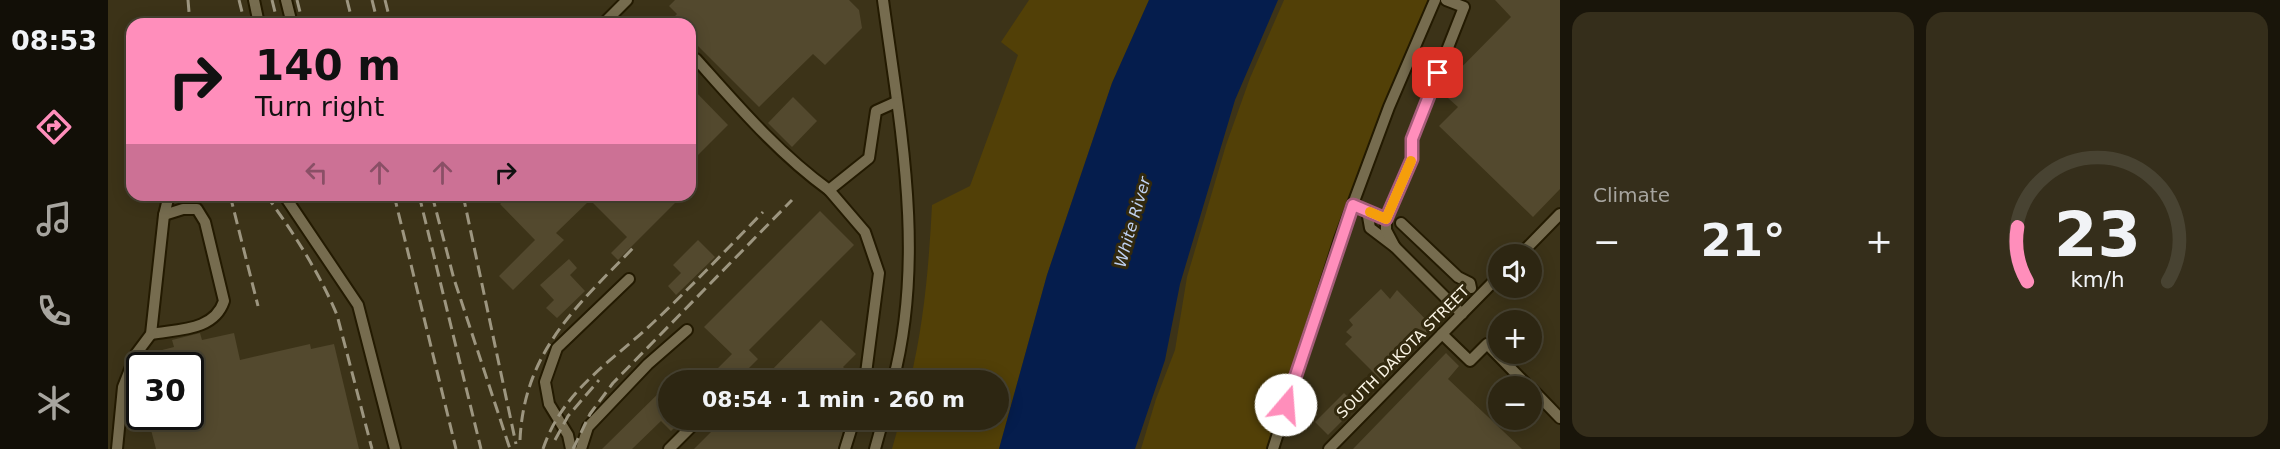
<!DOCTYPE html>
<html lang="en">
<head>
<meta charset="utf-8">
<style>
	body { margin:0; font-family:"DejaVu Sans",sans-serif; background:#352e1b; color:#f1f3f6; height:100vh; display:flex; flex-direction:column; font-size:22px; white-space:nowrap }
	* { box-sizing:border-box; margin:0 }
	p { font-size:20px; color:#a7a59f }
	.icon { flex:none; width:33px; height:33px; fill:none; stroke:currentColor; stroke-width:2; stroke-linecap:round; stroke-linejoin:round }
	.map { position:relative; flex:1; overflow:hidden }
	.drawer { display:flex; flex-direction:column; gap:12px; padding:12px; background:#19150a; width:720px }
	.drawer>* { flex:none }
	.guide { position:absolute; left:18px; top:18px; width:570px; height:183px; border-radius:18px; box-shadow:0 3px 15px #0003,0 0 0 2px #484332; background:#ff8ebb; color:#111; overflow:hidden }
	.buttons { position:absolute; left:1380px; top:244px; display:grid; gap:12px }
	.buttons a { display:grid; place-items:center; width:54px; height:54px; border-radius:50%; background:#2d2612; box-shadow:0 3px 15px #0003,0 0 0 2px #484332; font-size:30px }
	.speed { position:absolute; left:18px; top:352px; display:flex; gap:12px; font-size:30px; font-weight:700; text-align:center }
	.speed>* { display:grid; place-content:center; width:78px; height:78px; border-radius:50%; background:#2d2612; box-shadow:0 3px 15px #0003,0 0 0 2px #484332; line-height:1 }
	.speed .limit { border:3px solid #111; border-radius:9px; background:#fff; color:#111 }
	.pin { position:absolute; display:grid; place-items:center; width:51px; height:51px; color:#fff; margin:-26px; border-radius:12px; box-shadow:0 3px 9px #0006 }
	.me { position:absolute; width:66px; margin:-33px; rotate:18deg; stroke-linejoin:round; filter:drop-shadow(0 0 4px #0008) }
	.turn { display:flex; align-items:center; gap:21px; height:126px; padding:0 30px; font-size:27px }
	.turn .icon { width:78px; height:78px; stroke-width:2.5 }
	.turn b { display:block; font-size:42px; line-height:51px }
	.lanes { display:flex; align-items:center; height:57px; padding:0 30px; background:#0003; justify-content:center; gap:30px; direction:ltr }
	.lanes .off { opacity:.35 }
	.big { font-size:45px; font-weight:700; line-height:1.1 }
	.drawer .card { flex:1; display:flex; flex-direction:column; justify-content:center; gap:9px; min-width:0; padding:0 21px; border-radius:18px; background:#352e1b }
	.drawer .dial { align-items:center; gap:0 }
	.dial svg { height:156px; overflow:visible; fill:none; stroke:#484332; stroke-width:7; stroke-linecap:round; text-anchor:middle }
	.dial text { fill:#f1f3f6; stroke:none }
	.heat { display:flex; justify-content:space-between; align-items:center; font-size:33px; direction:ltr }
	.drawer .tiles { flex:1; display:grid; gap:12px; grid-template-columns:repeat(2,1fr) }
	.trip { position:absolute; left:550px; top:370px; width:351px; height:60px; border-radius:30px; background:#2d2612; box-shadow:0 3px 15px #0003,0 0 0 2px #484332; font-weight:700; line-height:60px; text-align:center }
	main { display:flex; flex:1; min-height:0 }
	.dock { display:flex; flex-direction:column; width:108px; justify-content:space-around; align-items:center; background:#120f07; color:#a7a59f }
	.dock .icon { width:42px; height:42px }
	.dock .on { color:#ff8ebb }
	.dock b { font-size:27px; color:#f1f3f6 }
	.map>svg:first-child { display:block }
</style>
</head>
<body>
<main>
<nav class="dock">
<b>08:53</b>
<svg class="icon on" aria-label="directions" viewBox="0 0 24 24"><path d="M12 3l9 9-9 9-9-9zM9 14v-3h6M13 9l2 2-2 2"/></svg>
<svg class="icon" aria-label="music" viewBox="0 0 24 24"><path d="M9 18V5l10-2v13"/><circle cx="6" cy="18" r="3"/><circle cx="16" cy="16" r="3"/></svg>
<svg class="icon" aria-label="phone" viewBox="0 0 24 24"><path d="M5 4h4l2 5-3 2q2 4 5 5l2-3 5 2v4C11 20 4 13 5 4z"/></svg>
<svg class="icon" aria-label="climate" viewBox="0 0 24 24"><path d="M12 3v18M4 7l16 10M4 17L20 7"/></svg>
</nav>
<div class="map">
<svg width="1452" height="449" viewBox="0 0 1452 449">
	<rect width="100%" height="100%" fill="#3c3318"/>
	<g fill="#524007">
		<path d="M 921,0 L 1041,0 L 1004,83 L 939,275 L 891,449 L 784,449 L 792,420 L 891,420 L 891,381 L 802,381 C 816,324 821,264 824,205 L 862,186 L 910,55 L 893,42 Z"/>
		<polygon points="1176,0 1322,0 1234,214 1160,449 1033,449 1048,399 1067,350 1079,277 1118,145 1142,78"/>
	</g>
	<polygon fill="#051d4d" points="1041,0 1170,0 1127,100 1072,284 1057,360 1027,449 891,449 939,275 1004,83"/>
	<g fill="#53492e">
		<polygon points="567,0 741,0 751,10 754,28 717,65 705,54 651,107 582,38 582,24 559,24 569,14 561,6"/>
		<polygon points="1387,0 1452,0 1452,189 1425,217 1331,126 1350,107 1331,90 1403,17"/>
		<polygon points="582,86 620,125 582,163"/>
		<polygon points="685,97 709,121 684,147 660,123"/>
		<polygon points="401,195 561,195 568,202 510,260 503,253 519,237 482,200 448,233 456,240 405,290 391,276 427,240 392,204"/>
		<polygon points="712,211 746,245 641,350 650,359 628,381 623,381 610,368 624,354 596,327"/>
		<polygon points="590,240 607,257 568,295 560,286 573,273 565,265"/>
		<polygon points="461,259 469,268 462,275 477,291 449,318 438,308 446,300 432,285"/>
		<polygon points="1273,289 1282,299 1289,290 1325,327 1273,380 1237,344 1244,337 1238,332 1245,325 1241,320"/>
		<polygon points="713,320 748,354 735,367 745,377 741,381 653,381"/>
		<polygon points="92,333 94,340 126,333 132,360 202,344 203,349 226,344 251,449 48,449 42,426 58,422 57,417 82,417 82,366 58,366 54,350 66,347 64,340"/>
		<polygon points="1338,353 1351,366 1340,379 1414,449 1245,449"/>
		<polygon points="561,383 561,420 574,420 563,431 553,421 524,449 494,449"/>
		<polygon points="1236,393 1249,406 1220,435 1207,422"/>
		<polygon points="615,420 734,420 729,425 735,431 730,449 586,449"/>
	</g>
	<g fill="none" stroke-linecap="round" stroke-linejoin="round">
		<g stroke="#231a01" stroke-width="14">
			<g id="minor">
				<polyline points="146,0 151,24"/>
				<polyline points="178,0 184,24"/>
				<path d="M 775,0 C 792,126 818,256 785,381"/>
				<polyline points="495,24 519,0"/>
				<path d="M 588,59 C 630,106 670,153 721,190"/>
				<polyline points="176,195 250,305 287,449"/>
				<polyline points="1259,211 1262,228 1287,247 1354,314"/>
				<polyline points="1293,223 1350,277 1362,283 1363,288"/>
				<polyline points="1287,247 1278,230 1278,219 1304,159 1304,139 1356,7 1338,0"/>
				<polyline points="1412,255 1452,214"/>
				<path d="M 43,334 C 71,329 106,331 116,301 L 97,222 L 89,209 L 75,209 L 56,215"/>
				<polyline points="1334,334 1362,361 1379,344 1421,387"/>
				<polyline points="757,381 771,273 757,232 721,190 761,158 768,111 788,102"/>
				<polyline points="1424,389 1452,418"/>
				<polyline points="9,449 15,387 28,354 43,334 56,215 61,195"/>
				<polyline points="463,449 460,435 441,404 437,382 449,348 521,279"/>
				<polyline points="473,449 480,427 540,364 579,330"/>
				<polyline points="561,449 590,420"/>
				<polyline points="737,449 746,420"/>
				<polyline points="767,449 775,420"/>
				<polyline points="1165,449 1232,239 1281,107 1327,0"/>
				<polyline points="1221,449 1390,277"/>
			</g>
		</g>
		<use href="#minor" stroke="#766c4f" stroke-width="10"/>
		<g stroke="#9d9680" stroke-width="3" stroke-dasharray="12 6" stroke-linecap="butt">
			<polyline points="80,0 82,24"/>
			<polyline points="131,0 137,24"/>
			<polyline points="164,0 170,24"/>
			<polyline points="189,0 195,24"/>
			<polyline points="239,0 245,24"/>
			<polyline points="264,0 270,24"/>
			<polyline points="277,0 283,24"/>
			<polyline points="122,195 150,306"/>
			<path d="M 158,195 C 185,232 211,272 229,315 L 264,449"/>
			<polyline points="286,195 348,449"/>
			<polyline points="311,195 373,449"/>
			<polyline points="324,195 346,279 402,449"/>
			<polyline points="355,195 408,444"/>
			<path d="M 412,440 C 416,351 470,305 527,246"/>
			<polyline points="447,440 460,416 491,380"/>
			<path d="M 435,449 C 455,389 505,361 548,320 C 585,285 620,248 655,212"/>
			<polyline points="465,449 482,414 505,383 684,200"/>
		</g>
	</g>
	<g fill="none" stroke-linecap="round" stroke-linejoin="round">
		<g stroke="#a65c7a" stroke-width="15">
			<polyline id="route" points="1178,405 1245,205 1278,219 1304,159 1304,139 1330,73"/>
		</g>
		<use href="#route" stroke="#ff8ebb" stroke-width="10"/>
		<polyline stroke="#f59e0b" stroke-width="10" points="1262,212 1278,219 1303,161"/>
	</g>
	<g text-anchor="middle" stroke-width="6" stroke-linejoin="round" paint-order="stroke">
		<g font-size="15" fill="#faf4e4" stroke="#32290e">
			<text transform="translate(1295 352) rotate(-45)" y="5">SOUTH DAKOTA STREET</text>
		</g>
		<g font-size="16" font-style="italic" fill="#bed0f0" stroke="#32290e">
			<text transform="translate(1024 222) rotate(-74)" y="6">White River</text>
		</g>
	</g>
</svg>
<div class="buttons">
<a><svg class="icon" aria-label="sound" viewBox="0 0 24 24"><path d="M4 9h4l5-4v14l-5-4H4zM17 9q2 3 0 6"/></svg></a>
<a>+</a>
<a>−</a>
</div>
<div class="speed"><div class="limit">30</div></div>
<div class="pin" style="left:1330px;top:73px;background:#d93025"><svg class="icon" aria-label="arrive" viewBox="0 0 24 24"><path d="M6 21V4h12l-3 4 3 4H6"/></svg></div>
<svg class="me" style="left:1178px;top:405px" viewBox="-20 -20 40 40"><circle r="19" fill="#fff"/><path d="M0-13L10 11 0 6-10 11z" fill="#ff8ebb"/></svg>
<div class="trip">08:54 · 1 min · 260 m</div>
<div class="guide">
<div class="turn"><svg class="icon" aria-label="right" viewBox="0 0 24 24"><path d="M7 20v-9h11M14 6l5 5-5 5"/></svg><div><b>140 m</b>Turn right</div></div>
<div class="lanes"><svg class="icon off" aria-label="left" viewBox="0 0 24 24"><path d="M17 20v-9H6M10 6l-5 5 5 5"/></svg><svg class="icon off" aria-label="ahead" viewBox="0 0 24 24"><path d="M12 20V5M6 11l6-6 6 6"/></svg><svg class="icon off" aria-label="ahead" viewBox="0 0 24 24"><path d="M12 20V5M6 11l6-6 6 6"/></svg><svg class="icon" aria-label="right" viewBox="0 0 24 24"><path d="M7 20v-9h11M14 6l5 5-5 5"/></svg></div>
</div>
</div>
<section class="drawer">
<div class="tiles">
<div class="card"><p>Climate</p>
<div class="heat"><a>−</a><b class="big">21°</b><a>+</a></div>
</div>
<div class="card dial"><svg viewBox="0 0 100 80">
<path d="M14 69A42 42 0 1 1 86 69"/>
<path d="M14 69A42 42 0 0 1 9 41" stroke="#ff8ebb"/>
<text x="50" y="56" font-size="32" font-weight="700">23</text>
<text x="50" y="72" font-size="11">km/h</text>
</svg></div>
</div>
</section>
</main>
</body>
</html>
